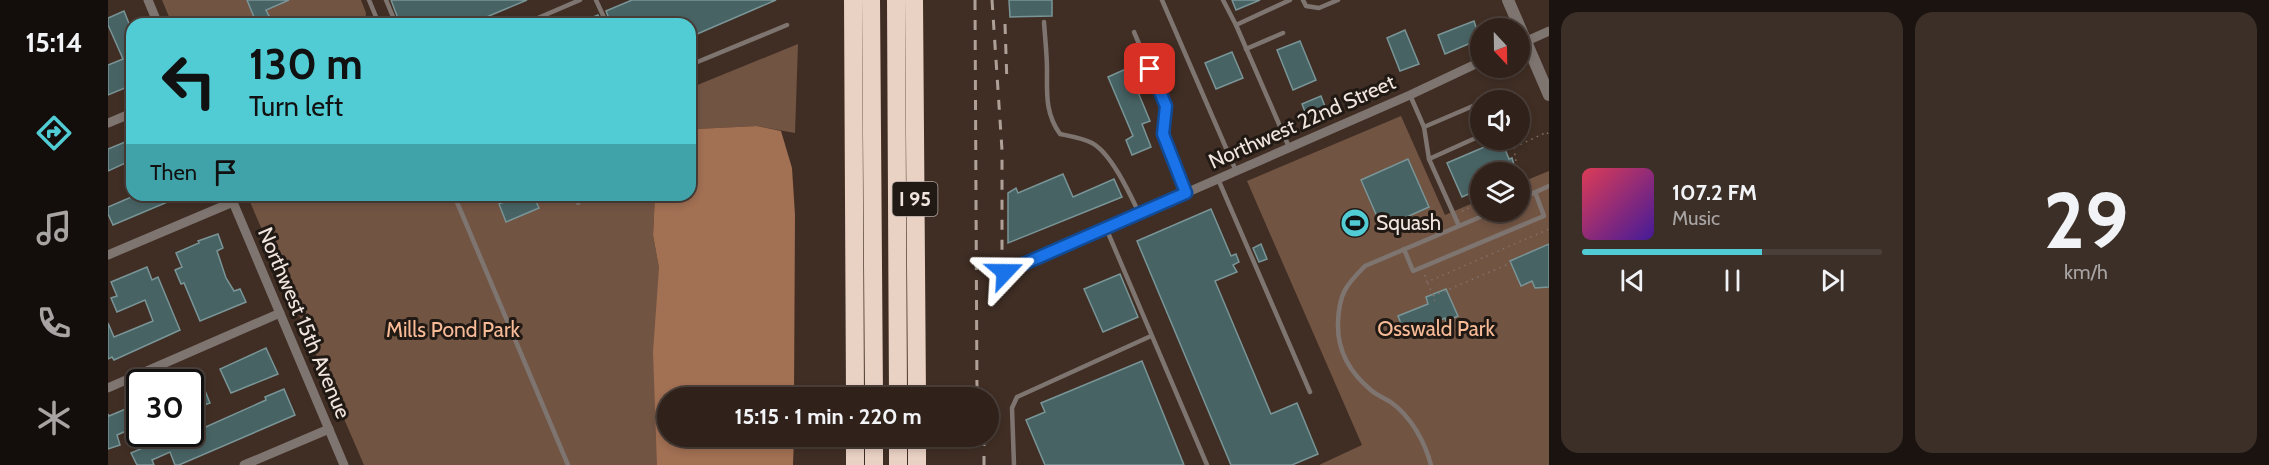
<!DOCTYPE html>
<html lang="en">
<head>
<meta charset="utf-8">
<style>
	body { margin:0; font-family:Cabin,sans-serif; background:#3c2f28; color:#f1f3f6; height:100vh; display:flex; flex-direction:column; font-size:22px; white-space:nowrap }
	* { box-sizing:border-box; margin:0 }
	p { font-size:20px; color:#a8a4a3 }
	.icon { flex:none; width:33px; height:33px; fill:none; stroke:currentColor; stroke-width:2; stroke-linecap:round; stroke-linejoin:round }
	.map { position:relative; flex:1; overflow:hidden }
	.sheet { display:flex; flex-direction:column; gap:12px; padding:12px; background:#1a130f; width:720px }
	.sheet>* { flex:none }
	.banner { position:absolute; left:18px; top:18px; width:570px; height:183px; border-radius:18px; box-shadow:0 3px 9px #0003,0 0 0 2px #4b3f3a; background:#51ccd4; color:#111; overflow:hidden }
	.needle { width:39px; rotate:158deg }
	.buttons { position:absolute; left:1362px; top:18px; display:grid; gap:12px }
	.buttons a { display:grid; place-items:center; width:60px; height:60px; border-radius:50%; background:#30221b; box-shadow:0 3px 9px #0003,0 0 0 2px #4b3f3a; font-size:30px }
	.speed { position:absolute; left:18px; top:369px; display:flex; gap:12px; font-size:30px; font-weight:700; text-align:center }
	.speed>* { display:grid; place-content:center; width:78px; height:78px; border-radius:50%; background:#30221b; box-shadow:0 3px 9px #0003,0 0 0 2px #4b3f3a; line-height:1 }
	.speed .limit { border:3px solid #111; border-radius:9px; background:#fff; color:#111 }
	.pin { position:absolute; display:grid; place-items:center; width:51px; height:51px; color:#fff; margin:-26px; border-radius:12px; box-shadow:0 3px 9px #0006 }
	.me { position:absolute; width:66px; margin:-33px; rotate:67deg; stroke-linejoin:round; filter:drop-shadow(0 0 4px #0008) }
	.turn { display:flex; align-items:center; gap:21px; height:126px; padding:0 24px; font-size:27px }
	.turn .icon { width:78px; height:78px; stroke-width:2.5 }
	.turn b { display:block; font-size:42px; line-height:51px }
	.then { display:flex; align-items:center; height:57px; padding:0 24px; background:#0003; gap:12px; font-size:22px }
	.sheet .card { flex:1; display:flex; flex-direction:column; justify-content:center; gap:9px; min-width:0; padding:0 21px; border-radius:18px; background:#3c2f28 }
	.sheet .dial { align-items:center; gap:0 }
	.dial b { font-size:78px; line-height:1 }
	.song { display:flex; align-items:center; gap:18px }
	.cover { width:72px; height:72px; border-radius:9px; background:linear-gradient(135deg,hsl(350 70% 55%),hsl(260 70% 35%)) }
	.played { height:6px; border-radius:3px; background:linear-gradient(90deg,#51ccd4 60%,#4b3f3a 60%) }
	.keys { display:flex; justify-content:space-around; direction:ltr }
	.sheet .tiles { flex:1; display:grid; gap:12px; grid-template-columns:repeat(2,1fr) }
	.trip { position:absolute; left:549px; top:387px; width:342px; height:60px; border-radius:30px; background:#30221b; box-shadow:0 3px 9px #0003,0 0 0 2px #4b3f3a; font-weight:700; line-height:60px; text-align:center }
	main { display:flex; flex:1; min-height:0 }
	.tab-bar { display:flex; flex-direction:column; width:108px; justify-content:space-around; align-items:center; background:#130e0b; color:#a8a4a3 }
	.tab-bar .icon { width:42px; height:42px }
	.tab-bar .selected { color:#51ccd4 }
	.tab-bar b { font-size:27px; color:#f1f3f6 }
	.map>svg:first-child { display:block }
</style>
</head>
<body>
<main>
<nav class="tab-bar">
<b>15:14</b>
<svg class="icon selected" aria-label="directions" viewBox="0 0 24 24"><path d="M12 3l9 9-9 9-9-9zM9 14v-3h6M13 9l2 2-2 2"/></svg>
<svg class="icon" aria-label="music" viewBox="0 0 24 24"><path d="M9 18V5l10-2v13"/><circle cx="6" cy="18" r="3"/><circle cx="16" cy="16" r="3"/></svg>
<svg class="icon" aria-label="phone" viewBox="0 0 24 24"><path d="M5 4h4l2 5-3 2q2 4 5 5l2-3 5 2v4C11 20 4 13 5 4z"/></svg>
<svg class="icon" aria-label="climate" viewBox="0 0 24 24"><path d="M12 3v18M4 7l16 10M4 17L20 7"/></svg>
</nav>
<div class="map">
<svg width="1441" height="465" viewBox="0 0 1441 465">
	<rect width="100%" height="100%" fill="#402e24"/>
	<g fill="#725443">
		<polygon points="54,0 253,0 258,13 257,24 64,24"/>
		<polygon points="690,44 687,133 649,126 588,129 582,134 582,88"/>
		<polygon points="1293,116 1337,215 1372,200 1372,212 1412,212 1412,183 1441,171 1441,465 1211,465 1254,445 1139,181"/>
		<polygon points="139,195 547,195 545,235 551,268 552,465 256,465"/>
	</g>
	<polygon fill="#a27053" points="649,126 673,131 684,168 687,215 686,397 560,398 560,436 686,437 685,465 549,465 545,352 551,268 545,235 547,195 582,195 582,134 588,129"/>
	<g fill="#486364" stroke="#799597" stroke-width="1.5">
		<polygon points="139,0 181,0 158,10 161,16 148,22"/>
		<polygon points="283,0 419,0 362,24 292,24"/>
		<polygon points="524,0 668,0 582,37 582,24 503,24 498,11"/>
		<polygon points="901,0 944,0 944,16 902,17"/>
		<polygon points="1124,0 1152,0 1128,10"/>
		<polygon points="16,11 24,31 24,85 0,95 0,65 15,59 0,25 0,18"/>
		<polygon points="490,15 494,24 468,24"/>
		<polygon points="1366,21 1372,39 1337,54 1330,35"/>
		<polygon points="1297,30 1311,64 1292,71 1279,38"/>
		<polygon points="1192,41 1208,80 1185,90 1169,50"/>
		<polygon points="1124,52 1135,78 1108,89 1097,63"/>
		<polygon points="1020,68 1042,121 1034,124 1043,147 1024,155 1018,140 1025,136 1000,77"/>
		<polygon points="1213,96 1218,109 1199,117 1194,104"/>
		<polygon points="24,139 24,160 0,171 0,149"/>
		<polygon points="1395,144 1401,159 1404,158 1408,172 1372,172 1372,189 1354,197 1339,163 1381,145 1383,149"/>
		<polygon points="1300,159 1321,207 1274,228 1253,180"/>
		<polygon points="955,174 965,197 1006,179 1014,197 900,243 900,193 908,188 910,193"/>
		<polygon points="28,195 76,195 5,225 0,214 0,207"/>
		<polygon points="413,195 425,195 431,208 398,222 391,204"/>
		<polygon points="1103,209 1123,256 1128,254 1131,262 1125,265 1129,272 1107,281 1163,414 1189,403 1210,454 1184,465 1123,465 1029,241"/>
		<polygon points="110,234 115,248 109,251 118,278 126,291 132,289 138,302 92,321 76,283 73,284 67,270 74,267 68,253 91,243 90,241"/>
		<polygon points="1153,244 1159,259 1151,262 1145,248"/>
		<polygon points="1441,244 1441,287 1427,288 1424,281 1413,286 1402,261"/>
		<polygon points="39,267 44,280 50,277 72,330 6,360 4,357 0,359 0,323 6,337 45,321 37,300 9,312 3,298 9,296 3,282"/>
		<polygon points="1012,274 1030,317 995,332 976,289"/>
		<polygon points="1338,289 1350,316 1338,321 1337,318 1321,325 1320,323 1297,334 1290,316 1320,304 1318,297"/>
		<polygon points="158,348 170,374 123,393 112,369"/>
		<polygon points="1034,361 1076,465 937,465 918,420 937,412 933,403"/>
		<polygon points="92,378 102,403 82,410 82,382"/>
		<polygon points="176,389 187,415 71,465 67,465 62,452 44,460 46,465 29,465 23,453 44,444 46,448 82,434 158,400 157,397"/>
		<polygon points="32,403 32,425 9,435 12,445 0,449 0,414 1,416"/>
	</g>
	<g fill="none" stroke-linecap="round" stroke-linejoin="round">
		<g stroke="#827269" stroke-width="1.5" stroke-dasharray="1.5 4.5" stroke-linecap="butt">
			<polyline points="1395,140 1399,140 1402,146 1405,144 1410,172"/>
			<polyline points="1407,147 1439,132 1441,137"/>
			<polyline points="1354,211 1372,203"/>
			<polyline points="1317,275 1319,282 1441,229"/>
			<polyline points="1320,283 1327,301"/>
			<polyline points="1325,296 1403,263"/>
		</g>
		<g stroke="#7f7570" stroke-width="4.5">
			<polyline points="261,0 271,24"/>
			<polyline points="278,0 288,24"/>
			<polyline points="488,0 499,24"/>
			<polyline points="1054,0 1128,171"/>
			<polyline points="1115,0 1128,25"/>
			<polyline points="1195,0 1198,6 1211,8 1230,0"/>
			<path d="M 936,22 C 937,38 939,54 939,70 C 939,93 937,113 952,134 C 962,136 974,138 984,143 C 1003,153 1022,194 1031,213"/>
			<polyline points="416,24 472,0"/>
			<polyline points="1026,32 1058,107 1055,134 1078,193"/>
			<polyline points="1138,49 1175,33"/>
			<polyline points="582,65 679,25"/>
			<polyline points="1302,95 1316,127 1321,159 1351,226"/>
			<polyline points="1316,127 1372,103"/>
			<polyline points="1181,147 1128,25 1182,0"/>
			<polyline points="1321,159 1372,136"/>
			<polyline points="1110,179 1202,392"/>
			<polyline points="346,195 460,465"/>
			<polyline points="1412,199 1441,186"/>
			<polyline points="349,201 361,195"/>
			<polyline points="470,203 475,198 474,195"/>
			<polyline points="998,228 1099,465"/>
			<polyline points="1296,249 1305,271 1436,216 1427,192"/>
			<polyline points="906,465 904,408 909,397 1043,336"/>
			<path d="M 1323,465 C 1317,442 1303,417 1284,403 C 1277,398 1270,396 1264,391 C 1242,373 1229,350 1230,323 C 1231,294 1237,286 1257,266 L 1384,212"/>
		</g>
		<g stroke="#7f7570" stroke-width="9">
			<polyline points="40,0 50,24"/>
			<polyline points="1412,44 1441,31"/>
			<polyline points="0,123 24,113"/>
			<polyline points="122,195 236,465"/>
			<polyline points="0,255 125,202"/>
			<polyline points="897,272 1302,95 1372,62"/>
			<polyline points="0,388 172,313"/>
			<polyline points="136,465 221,429"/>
		</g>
		<polyline stroke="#7f7570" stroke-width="12" points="1400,0 1441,95"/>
		<g stroke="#e9d1c4" stroke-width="18">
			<polyline points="745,0 747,398"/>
			<polyline points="763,0 766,398"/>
			<polyline points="788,0 790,398"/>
			<polyline points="806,0 809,398"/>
			<polyline points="747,436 747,465"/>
			<polyline points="766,436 766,465"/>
			<polyline points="790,436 790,465"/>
			<polyline points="809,436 809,465"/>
		</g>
		<g stroke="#ae9f97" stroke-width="3" stroke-dasharray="10 10" stroke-linecap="butt">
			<polyline points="867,0 869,398"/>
			<polyline points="884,0 894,150 894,252"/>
			<polyline points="897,24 899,84"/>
			<polyline points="876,436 876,465"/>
		</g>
	</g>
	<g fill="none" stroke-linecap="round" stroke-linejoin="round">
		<g stroke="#114b97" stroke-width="15">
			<polyline id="route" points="897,272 1078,193 1055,134 1058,106 1042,69"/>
		</g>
		<use href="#route" stroke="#1a73e8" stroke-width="10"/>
	</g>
	<defs>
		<g id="stadium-disc" transform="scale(1.5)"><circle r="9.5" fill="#51ccd4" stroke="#211914"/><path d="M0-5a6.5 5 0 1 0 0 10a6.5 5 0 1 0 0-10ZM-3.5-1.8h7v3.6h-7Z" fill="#111"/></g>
	</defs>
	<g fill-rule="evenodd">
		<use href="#stadium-disc" x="1247" y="223"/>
	</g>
	<g text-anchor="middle" stroke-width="6" stroke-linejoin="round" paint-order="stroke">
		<rect fill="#211914" stroke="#b3a8a1" stroke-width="1.5" x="784.5" y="182" width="45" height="34" rx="4.5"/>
		<g font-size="20" font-weight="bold" fill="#f1e5de">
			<text x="807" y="206">I 95</text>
		</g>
		<g font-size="21" fill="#f1e5de" stroke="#211914">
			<text transform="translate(1194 122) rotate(-24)" y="7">Northwest 22nd Street</text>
			<text transform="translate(196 323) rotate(67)" y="7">Northwest 15th Avenue</text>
		</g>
		<g font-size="21" fill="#f1e5de" stroke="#211914" text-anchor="start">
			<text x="1268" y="230">Squash</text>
		</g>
		<g font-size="21" fill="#f8bb98" stroke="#211914">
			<text x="1328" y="336">Osswald Park</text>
			<text x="345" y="337">Mills Pond Park</text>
		</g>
	</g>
</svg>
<div class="buttons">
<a><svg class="needle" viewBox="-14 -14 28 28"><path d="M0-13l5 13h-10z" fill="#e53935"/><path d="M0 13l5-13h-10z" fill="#a8a4a3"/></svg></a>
<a><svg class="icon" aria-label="sound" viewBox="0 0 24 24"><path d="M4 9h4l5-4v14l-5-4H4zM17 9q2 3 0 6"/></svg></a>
<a><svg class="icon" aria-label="layers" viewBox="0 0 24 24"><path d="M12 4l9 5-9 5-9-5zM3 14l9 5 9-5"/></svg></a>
</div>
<div class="speed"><div class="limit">30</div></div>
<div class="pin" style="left:1042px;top:69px;background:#d93025"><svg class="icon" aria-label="arrive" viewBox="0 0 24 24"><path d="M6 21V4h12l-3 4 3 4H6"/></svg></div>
<svg class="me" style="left:897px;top:272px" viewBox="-20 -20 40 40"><path d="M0-17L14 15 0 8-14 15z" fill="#1a73e8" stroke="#fff" stroke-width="4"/></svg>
<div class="trip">15:15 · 1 min · 220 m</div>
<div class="banner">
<div class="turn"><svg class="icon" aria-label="left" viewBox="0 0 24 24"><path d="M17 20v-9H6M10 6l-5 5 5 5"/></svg><div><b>130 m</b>Turn left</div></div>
<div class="then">Then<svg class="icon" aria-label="arrive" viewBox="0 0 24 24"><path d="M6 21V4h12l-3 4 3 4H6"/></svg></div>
</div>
</div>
<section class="sheet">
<div class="tiles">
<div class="card">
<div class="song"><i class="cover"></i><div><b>107.2 FM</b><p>Music</p></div></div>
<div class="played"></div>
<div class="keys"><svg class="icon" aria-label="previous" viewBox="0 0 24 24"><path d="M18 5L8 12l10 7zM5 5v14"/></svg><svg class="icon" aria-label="pause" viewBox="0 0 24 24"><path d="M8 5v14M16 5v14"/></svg><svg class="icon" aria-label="next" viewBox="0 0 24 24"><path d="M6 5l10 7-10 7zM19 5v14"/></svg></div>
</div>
<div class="card dial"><b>29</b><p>km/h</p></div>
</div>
</section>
</main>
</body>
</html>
